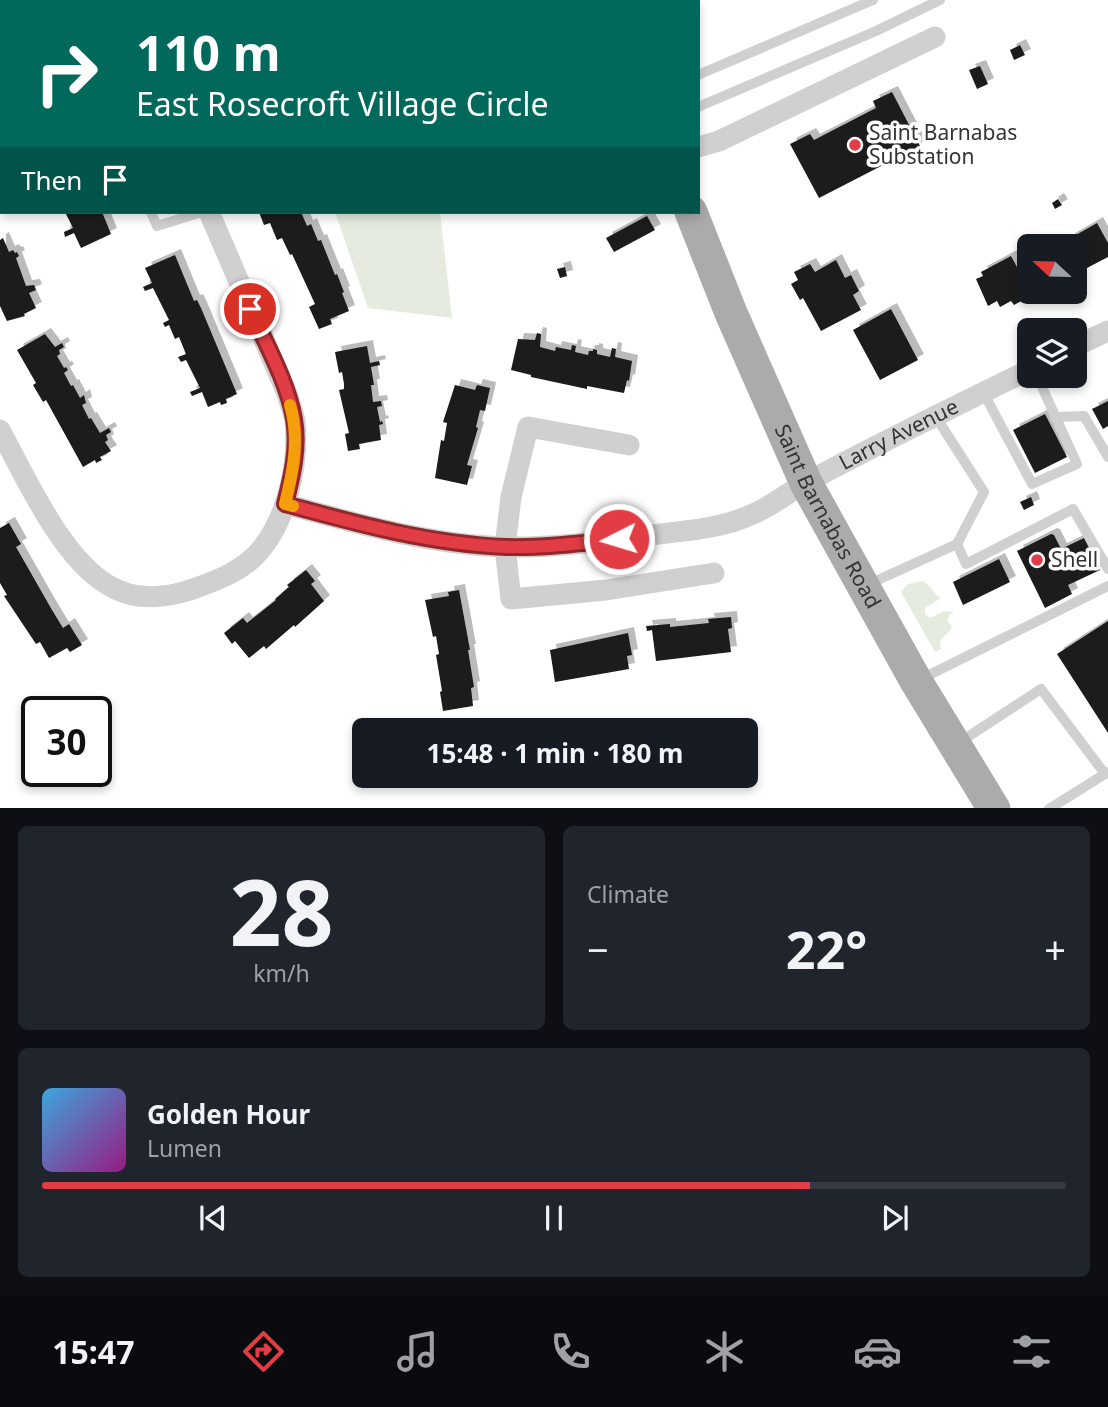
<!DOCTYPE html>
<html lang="en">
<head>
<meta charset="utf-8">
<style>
	body { margin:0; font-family:"Noto Sans",sans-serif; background:#20242c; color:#f1f3f6; height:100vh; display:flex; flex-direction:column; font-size:26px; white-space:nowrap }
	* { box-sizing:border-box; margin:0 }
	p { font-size:23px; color:#9ea1a6 }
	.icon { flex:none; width:38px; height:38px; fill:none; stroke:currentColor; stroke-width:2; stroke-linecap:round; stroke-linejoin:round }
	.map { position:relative; height:808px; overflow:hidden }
	.side { display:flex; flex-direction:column; gap:18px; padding:18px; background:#0d0f14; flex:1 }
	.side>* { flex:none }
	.top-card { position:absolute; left:0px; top:0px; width:700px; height:214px; box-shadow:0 4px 10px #0003; background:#00695c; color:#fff; overflow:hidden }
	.needle { width:46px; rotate:292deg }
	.buttons { position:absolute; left:1017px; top:234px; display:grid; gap:14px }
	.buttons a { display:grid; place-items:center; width:70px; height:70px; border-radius:10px; background:#171b24; box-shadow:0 4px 10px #0003; font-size:35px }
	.speed { position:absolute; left:21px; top:696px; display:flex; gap:14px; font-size:35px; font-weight:700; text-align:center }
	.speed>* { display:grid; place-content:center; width:91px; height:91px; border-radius:50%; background:#171b24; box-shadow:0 4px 10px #0003; line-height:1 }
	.speed .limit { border:4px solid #111; border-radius:10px; background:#fff; color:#111 }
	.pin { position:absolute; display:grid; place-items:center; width:60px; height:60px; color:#fff; margin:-30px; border:4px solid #fff; border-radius:50%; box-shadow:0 2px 7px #0007 }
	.me { position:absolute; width:77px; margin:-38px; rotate:265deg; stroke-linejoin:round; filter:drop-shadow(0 0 5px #0008) }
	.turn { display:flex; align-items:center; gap:24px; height:147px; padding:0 21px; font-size:32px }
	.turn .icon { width:91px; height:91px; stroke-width:2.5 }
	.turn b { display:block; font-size:49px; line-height:60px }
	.then { display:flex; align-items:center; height:66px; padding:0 21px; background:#0003; gap:14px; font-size:26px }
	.big { font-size:52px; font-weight:700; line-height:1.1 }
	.side .card { flex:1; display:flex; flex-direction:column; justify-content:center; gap:10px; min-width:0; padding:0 24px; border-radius:10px; background:#20242c }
	.side .dial { align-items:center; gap:0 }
	.dial b { font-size:91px; line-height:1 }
	.song { display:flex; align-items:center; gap:21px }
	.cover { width:84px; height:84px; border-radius:10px; background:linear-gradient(135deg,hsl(200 70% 55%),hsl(310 70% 35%)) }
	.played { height:7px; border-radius:4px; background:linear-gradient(90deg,#e23c44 75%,#363941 75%) }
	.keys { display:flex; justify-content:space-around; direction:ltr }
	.heat { display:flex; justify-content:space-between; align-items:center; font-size:38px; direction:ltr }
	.side .tiles { flex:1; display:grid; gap:18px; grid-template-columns:1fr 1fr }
	.card:last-child { grid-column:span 2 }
	.trip { position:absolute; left:352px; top:718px; width:406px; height:70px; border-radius:10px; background:#171b24; box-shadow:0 4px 10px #0003; font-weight:700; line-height:70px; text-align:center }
	.tab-bar { display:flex; height:112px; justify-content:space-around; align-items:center; background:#090b0e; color:#9ea1a6 }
	.tab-bar .icon { width:49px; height:49px }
	.tab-bar .on { color:#e23c44 }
	.tab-bar b { font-size:32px; color:#f1f3f6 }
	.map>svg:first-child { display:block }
</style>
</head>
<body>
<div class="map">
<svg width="1108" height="809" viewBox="0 0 1108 809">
	<defs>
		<filter id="shadow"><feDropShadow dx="6" dy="-6" stdDeviation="0" flood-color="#0004"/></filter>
	</defs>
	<rect width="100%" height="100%" fill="#fff"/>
	<g fill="#e5ecdf">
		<polygon points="246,0 568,0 569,2 247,2"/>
		<polygon points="335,212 440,212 452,318 368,308"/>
		<path d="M 923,581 C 934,588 933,594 941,598 L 925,608 L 925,614 L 930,618 L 944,611 L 954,612 L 949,615 L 948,621 L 952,628 L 940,641 L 941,649 L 935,652 L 901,592 L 908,584 Z"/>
	</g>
	<g fill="#1a1a1a" filter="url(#shadow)">
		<polygon points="1020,45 1025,55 1014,60 1010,50"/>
		<polygon points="980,66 988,84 977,89 969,70"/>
		<polygon points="892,92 920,146 819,198 790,144 810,134 814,140 876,108 873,101"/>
		<polygon points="1058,199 1062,205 1055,209 1052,203"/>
		<polygon points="65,212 102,212 111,234 81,248 74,233 65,237 64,232 73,228"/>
		<polygon points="259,212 301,212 307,226 311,224 318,241 321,240 335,275 337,274 344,292 342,293 349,311 330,319 332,324 319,329 309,307 315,304 292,254 290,255 282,238 277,240 270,223 264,225"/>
		<polygon points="647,216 655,230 614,252 606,238"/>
		<polygon points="1097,223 1108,243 1108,257 1085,269 1069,239"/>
		<polygon points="3,238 9,252 13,250 15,253 17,252 19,256 16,258 26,286 34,285 36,290 29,293 36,308 24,314 25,316 7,321 0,306 0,240"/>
		<polygon points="1029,254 1029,271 1023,257"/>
		<polygon points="175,255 194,301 197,300 201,308 237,394 226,399 227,403 221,405 220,402 208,407 202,392 192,396 190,392 200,388 186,360 181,362 178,357 186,354 179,337 175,339 169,325 165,327 163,323 169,320 153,288 145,291 143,287 152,283 145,268"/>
		<polygon points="1011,256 1032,295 1014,305 1011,301 1000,307 997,301 988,306 976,279 983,276 981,272"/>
		<polygon points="836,260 845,278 851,275 859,291 853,295 861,310 821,331 803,298 800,300 791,284 798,280 794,272 810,264 815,272"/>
		<polygon points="565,267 567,276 560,278 557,269"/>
		<polygon points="891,309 918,360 880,380 853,330"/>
		<polygon points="537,333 541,334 540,347 555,351 556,347 571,350 572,345 576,346 575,352 588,355 589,351 593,351 593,349 597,350 597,354 610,357 612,348 616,349 615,357 632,361 629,381 627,380 624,393 587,386 587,389 531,377 531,375 511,370 518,339 535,340"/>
		<polygon points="45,334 55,347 62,343 64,347 59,350 60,354 57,356 64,368 66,367 68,370 64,373 71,386 73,385 80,398 84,395 86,403 82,405 89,419 91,418 100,433 109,428 111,432 106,435 108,440 105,442 111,451 100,457 102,460 96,463 95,460 83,467 46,400 43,402 33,385 36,383 17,350"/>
		<polygon points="367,346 370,363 379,361 380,365 371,367 374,385 371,385 373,402 381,401 382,406 377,407 380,422 382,421 383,424 379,425 381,440 359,444 360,449 348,451 345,434 349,433 339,390 344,389 344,384 342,372 339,373 335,352"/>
		<polygon points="455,385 475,390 477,385 490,388 485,411 480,410 476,427 478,428 467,465 472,466 467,485 435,478 441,440 444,441 447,423 443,422"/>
		<polygon points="1108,401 1108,426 1103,429 1092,409"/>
		<polygon points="1045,414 1067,457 1035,473 1013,430"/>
		<polygon points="1031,497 1034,505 1024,510 1020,502"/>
		<polygon points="9,523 21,544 16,547 52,610 63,628 69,624 82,645 70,652 67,648 49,658 40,642 36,644 4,596 7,595 0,583 0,528"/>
		<polygon points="1051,534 1054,535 1061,549 1084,538 1100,570 1068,585 1072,594 1045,608 1017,551"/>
		<polygon points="999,559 1010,582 963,605 953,582"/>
		<polygon points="306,570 315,581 311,584 324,601 295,627 294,625 266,649 264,646 249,658 235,641 232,644 224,633 243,618 247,623 276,600 275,599 289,587 287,585"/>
		<polygon points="459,590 470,650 468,650 474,687 471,688 473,706 443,711 440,692 442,691 436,655 439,654 436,636 433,637 425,600 449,596 448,592"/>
		<polygon points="731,617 732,628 728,629 731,652 656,661 652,630 647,631 646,626 670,624 670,627 709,623 708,619"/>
		<polygon points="1108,621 1108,733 1057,654"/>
		<polygon points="628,633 632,655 627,656 629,669 555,682 550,650"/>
	</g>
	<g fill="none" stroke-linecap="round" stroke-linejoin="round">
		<g stroke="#d0d0d0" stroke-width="10">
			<polyline points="261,0 262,2"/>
			<polyline points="698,75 873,0"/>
			<polyline points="698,107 876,31 940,0"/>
			<polyline points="151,212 157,226 202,212"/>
			<polyline points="983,392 1032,484 1077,464 1037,376"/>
			<polyline points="1055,417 1084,416 1108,457"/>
			<polyline points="957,544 966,564 1073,509 1108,569"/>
			<polyline points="867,585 957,544 984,492 936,417"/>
			<polyline points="919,680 1108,586"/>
			<polyline points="960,742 1041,689 1105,774"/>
			<polyline points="1049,809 1108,772"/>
		</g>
		<g stroke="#d0d0d0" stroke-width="21">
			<polyline points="698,147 719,141 935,37"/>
			<polyline points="1074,347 1108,331"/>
			<path d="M 0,430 C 26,478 61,557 108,585 C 134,601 162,599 190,590 C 213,582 238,573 255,556 C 287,523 299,465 295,421 C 293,411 289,401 286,391 L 209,212"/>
			<polyline points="629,445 528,427 511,497 505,547 511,599 606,590 714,573"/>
			<path id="s1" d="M 285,504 C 358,524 431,545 507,547 C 554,548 603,541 650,535 C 684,531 721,529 753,514 C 772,506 789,492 807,482 C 880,443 955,406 1029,370"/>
		</g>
		<g stroke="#ababab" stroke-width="33">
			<polyline points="609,0 610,2"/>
			<path id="s2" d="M 691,212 L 731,313 L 806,483 L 916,681 L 994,809"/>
		</g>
	</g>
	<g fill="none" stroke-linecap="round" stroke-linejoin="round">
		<g stroke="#93272c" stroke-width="18">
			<path id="route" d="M 250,309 C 265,342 288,383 294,419 C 299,448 292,476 285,504 C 358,524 430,544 506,547 C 544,548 582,543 619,539"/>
		</g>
		<use href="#route" stroke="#e23c44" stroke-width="12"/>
		<path stroke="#f59e0b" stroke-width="12" d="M 290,405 C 300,439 293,471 285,504 L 293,506"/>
	</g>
	<g fill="#e23c44" stroke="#fff" stroke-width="2.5">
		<circle cx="855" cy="145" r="7"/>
		<circle cx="1037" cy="560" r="7"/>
	</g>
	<g text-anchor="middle" stroke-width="7" stroke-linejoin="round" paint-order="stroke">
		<g font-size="21" fill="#333" stroke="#fff" text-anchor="start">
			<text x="869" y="140">Saint Barnabas<tspan x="869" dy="24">Substation</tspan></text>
			<text x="1051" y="567">Shell</text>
		</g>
		<g font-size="21" fill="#333" stroke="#fff">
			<text dy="7" stroke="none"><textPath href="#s1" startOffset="642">Larry Avenue</textPath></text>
			<text dy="7" stroke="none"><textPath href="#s2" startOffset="334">Saint Barnabas Road</textPath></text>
		</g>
	</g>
</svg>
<div class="buttons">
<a><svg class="needle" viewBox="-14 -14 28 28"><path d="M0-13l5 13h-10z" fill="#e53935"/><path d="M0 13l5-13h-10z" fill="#9ea1a6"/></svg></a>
<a><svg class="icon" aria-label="layers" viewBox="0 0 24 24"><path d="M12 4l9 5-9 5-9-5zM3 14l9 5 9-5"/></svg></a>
</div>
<div class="speed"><div class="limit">30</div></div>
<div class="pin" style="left:250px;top:309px;background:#d93025"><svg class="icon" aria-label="arrive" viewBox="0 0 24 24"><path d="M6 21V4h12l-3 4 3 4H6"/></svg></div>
<svg class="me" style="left:619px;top:539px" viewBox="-20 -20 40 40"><circle r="17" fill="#e23c44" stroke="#fff" stroke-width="3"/><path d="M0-11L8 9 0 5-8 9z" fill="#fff"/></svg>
<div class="trip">15:48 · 1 min · 180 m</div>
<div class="top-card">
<div class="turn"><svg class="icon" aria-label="right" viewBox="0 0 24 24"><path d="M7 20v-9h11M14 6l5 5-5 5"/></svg><div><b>110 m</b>East Rosecroft Village Circle</div></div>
<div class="then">Then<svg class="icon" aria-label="arrive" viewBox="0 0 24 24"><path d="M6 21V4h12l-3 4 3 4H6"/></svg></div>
</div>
</div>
<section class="side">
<div class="tiles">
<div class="card dial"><b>28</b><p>km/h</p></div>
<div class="card"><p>Climate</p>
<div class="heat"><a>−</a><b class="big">22°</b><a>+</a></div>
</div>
<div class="card">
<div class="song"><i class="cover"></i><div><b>Golden Hour</b><p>Lumen</p></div></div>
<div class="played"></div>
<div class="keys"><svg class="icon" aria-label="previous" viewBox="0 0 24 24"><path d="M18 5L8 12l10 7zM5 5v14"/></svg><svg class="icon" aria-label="pause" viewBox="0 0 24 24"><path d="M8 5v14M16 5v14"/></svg><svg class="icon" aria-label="next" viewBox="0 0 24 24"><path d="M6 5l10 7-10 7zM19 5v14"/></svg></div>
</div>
</div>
</section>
<nav class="tab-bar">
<b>15:47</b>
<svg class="icon on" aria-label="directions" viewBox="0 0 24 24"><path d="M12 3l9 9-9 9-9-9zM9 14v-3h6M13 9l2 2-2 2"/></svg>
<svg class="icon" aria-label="music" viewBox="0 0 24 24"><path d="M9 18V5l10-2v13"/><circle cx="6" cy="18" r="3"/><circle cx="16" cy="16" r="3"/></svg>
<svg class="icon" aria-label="phone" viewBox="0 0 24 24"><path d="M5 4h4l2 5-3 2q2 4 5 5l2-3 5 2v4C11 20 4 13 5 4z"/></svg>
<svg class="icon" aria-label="climate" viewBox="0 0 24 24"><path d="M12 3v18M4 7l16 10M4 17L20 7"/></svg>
<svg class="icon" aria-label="car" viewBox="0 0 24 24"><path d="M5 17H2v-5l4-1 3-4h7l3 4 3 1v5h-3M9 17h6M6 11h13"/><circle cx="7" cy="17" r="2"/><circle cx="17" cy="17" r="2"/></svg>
<svg class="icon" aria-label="filters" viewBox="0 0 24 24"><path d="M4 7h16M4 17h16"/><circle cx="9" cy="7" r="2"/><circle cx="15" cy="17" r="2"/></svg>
</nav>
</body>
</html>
